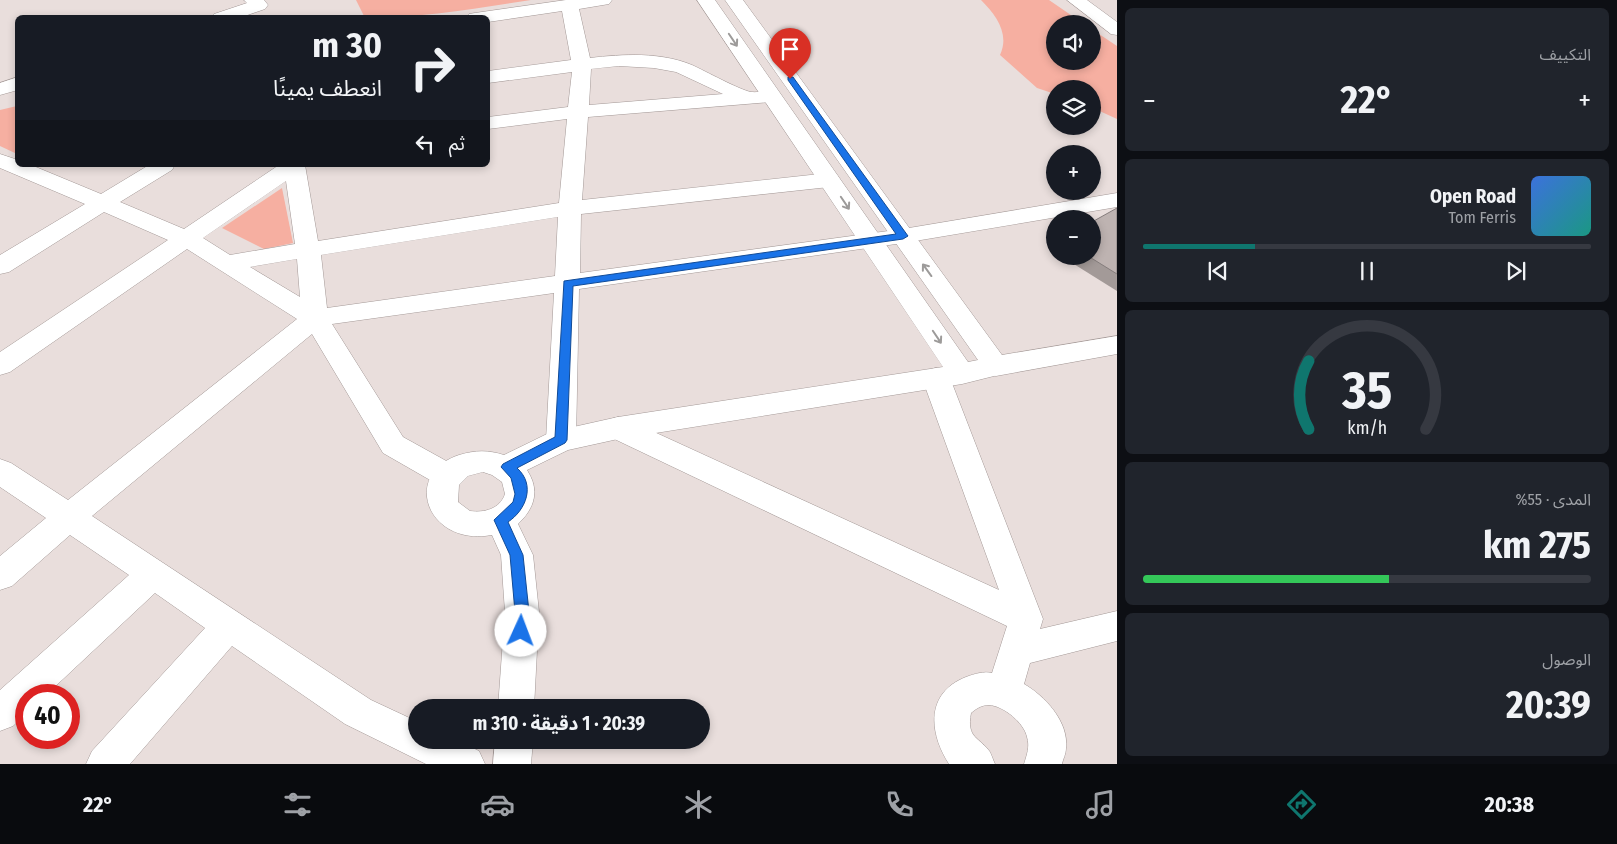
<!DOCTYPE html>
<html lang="ar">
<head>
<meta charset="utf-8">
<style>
	body { margin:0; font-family:"Fira Sans Condensed","Noto Sans Arabic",sans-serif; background:#20242c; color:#f1f3f6; direction:rtl; height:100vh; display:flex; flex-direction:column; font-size:19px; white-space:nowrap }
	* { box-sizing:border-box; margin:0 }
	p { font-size:16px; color:#9ea1a6 }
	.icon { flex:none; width:28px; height:28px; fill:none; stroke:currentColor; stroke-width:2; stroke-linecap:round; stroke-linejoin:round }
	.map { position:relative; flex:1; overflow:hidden; direction:ltr }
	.side { display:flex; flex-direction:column; gap:8px; padding:8px; background:#0d0f14; width:500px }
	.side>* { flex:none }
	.hud { position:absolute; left:15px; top:15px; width:475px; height:152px; border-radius:8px; box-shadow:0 2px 8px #0003; direction:rtl; background:#171b24; color:#f1f3f6; overflow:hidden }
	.fabs { position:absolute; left:1046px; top:15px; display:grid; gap:10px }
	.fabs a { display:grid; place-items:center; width:55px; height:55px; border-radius:50%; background:#171b24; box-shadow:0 2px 8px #0003; font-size:25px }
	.speed { position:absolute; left:15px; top:684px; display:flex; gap:10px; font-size:25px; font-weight:700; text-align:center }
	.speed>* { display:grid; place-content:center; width:65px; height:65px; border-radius:50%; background:#171b24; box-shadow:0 2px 8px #0003; line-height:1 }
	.speed .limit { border:8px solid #d22; background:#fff; color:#111 }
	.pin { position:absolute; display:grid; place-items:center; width:42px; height:42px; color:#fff; margin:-51px -21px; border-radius:50% 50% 50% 0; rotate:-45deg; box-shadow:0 0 5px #0007 }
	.pin .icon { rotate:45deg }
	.me { position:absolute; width:55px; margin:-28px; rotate:2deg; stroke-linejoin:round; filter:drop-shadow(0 0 4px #0008) }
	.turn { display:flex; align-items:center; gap:18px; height:105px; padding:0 25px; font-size:22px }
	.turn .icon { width:65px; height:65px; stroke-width:2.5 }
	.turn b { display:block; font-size:35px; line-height:42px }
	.then { display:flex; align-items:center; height:48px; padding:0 25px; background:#0003; gap:10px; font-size:19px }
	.big { font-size:38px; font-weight:700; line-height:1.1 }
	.side .card { flex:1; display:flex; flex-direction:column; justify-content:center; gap:8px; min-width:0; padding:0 18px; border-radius:8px; background:#20242c }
	.side .dial { align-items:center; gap:0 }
	.dial svg { height:130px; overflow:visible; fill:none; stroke:#363941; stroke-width:7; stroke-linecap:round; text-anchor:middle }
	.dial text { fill:#f1f3f6; stroke:none }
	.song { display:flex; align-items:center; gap:15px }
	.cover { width:60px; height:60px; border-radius:8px; background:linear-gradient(135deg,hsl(220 70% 55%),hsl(170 70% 35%)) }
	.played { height:5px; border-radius:2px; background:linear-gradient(90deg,#0f766e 25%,#363941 25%) }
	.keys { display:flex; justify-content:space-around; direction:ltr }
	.heat { display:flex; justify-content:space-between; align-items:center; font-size:28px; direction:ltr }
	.charge { height:8px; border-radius:4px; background:linear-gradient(90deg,#34c759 55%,#363941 0) }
	.trip { position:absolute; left:408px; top:699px; width:302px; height:50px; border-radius:25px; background:#171b24; box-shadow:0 2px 8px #0003; font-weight:700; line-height:50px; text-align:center; direction:rtl }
	.menu { display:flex; height:80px; justify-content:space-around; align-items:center; background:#090b0e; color:#9ea1a6 }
	.menu .icon { width:35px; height:35px }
	.menu .active { color:#0f766e }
	.menu b { font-size:22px; color:#f1f3f6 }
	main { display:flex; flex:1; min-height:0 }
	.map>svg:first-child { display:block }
</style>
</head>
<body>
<main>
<section class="side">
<div class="card"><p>التكييف</p>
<div class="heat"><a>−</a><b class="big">22°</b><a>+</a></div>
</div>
<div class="card">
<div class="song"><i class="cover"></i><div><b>Open Road</b><p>Tom Ferris</p></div></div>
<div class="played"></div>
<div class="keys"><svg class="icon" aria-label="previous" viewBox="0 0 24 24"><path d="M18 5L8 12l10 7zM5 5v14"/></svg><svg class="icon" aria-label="pause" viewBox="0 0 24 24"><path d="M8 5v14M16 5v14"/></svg><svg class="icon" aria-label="next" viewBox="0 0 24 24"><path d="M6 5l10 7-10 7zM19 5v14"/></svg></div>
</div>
<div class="card dial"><svg viewBox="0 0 100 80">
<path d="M14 69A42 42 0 1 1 86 69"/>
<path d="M14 69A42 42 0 0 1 14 27" stroke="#0f766e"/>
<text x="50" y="56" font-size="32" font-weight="700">35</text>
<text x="50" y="72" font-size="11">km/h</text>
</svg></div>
<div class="card"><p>المدى · 55%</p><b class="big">275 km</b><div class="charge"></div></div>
<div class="card"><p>الوصول</p><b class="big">20:39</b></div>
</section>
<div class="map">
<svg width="1117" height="764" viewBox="0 0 1117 764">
	<rect width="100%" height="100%" fill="#e9dedc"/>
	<g fill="#f6afa1">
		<path d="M 356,0 L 531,0 C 476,8 421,18 365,18 Z"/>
		<path d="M 981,0 L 1049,0 L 1084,24 L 1055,24 L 1055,61 L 1092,61 L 1093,30 L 1117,46 L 1117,119 L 1093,108 L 1092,89 L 1055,89 L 1055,94 L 1037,88 L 1000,55 C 1010,34 996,15 981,0 Z"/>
		<polygon points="17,106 18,154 17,154 0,146 0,110"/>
		<polygon points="282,188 293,243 264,249 222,228"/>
	</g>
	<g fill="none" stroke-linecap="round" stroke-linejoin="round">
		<g stroke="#a39896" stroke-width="1">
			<g id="minor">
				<polygon points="244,0 264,0 268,5 265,9 239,18 211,18 214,14 247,3"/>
				<path d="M 566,0 L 612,0 L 609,4 L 579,9 L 590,58 C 623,54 661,52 692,65 C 705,71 740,90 751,92 C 761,93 769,89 778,92 L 781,96 L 778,100 L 771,102 L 588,117 L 582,200 L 829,173 L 837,175 L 840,180 L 837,185 L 829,187 L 581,214 L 580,273 L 903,229 L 1117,193 L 1117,207 L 903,243 L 579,289 L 576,440 L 571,448 L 561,451 L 551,448 L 546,440 L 554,293 L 332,324 L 403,437 L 459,468 L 463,476 L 459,484 L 448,488 L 437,484 L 383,453 L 312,334 L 92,516 L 371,700 L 416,721 L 416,740 L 456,740 L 479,751 L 485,764 L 426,764 L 345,724 L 232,646 L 130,764 L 86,764 L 92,751 L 205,628 L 155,593 L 46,695 L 26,695 L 26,714 L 13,726 L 0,731 L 0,690 L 129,575 L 70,535 L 12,586 L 0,590 L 0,556 L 46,518 L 0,487 L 0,459 L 11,463 L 68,500 L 297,319 L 187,249 L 10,372 L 0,375 L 0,352 L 168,240 L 104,212 L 9,272 L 0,274 L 0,255 L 85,204 L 0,168 L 0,154 L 18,160 L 18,165 L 31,165 L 101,194 L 149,165 L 175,165 L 172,170 L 120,202 L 184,229 L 279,165 L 305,165 L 318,241 L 559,203 L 567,119 L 488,129 L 488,117 L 568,107 L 572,72 L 488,83 L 488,71 L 571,60 L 562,11 L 488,22 L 488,18 L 466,18 L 469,14 L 475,13 ZM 619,66 L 654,68 L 676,72 L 723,94 L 589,105 L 591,69 ZM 286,181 L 295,244 L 230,255 L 203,238 ZM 558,217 L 555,276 L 327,308 L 321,255 ZM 297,259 L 300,297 L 250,267 Z"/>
				<polygon points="1067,0 1087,0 1117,22 1117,35 1111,34"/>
				<polygon points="18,77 18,90 0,95 0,83"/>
				<polygon points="1117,336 1117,354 996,376 986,373 982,366 986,359 996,356"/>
				<path d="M 936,368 L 946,371 L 950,378 L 1043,619 L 1040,629 L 1117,611 L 1117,641 L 1030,663 L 1024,684 C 1045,696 1069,722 1066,748 C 1066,754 1063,759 1062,764 L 1024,764 C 1027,754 1030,747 1027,737 C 1024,723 1004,706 989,705 C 981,705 976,709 971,713 C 966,739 980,737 990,752 C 992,756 993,760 995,764 L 949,764 C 929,733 925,693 966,677 C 974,674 984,671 992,673 L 1007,626 L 608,436 L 604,428 L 608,420 L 618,417 L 628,420 L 999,590 L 922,378 L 926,371 Z"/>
			</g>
		</g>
		<g stroke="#a39896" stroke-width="1">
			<g id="tertiary">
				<path d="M 697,0 L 715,0 L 968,362 L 978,360 L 725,0 L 743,0 L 1010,366 L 1006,373 L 962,384 L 618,439 L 568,450 L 527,470 C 540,490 535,508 518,524 L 533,555 L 539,612 L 534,708 L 498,708 L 505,612 L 501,555 L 492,535 C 427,547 401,474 459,455 C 476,450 488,450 504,455 L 551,432 L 618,417 L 943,367 ZM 483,472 L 492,475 L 502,482 L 505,494 C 500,509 484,513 470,511 L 458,502 L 459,485 L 468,476 Z"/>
				<polygon points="495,740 533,740 531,764 493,764"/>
			</g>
		</g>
		<use href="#minor" fill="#fff" fill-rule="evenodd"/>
		<use href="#tertiary" fill="#fff" fill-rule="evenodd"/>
	</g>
	<polygon fill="#a39a98" points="1117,208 1117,291 1061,256 1092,256"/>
	<polygon fill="#beb3b1" stroke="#857d7c" points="1117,208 1117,274 1088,256 1092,256 1092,222"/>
	<defs><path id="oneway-shaft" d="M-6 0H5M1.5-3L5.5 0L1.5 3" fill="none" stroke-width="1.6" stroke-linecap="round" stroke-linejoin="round" transform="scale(1.25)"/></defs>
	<g stroke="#9d9b9a">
		<use href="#oneway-shaft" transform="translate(733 40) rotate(56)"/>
		<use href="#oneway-shaft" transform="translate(845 203) rotate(56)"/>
		<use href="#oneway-shaft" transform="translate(927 270) rotate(-126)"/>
		<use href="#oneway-shaft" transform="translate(937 337) rotate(56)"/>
	</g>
	<path fill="#1a73e8" stroke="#114b97" d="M 788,77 L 793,77 L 908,236 L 903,239 L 573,286 L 567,440 L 565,443 L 517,468 C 536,485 526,510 508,522 L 523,555 L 529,612 L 526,636 L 521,638 L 516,636 L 514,631 L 515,612 L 510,555 L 494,520 L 513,502 L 515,494 L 511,478 L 501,467 L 503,464 L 555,437 L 564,281 L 896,234 L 788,80 Z"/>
</svg>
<div class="fabs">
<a><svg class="icon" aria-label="sound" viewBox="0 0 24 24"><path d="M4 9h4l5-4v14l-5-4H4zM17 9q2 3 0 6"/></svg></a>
<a><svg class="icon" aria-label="layers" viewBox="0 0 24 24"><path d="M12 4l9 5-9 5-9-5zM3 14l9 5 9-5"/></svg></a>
<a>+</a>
<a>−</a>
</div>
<div class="speed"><div class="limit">40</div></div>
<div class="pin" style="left:790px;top:79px;background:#d93025"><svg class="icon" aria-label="arrive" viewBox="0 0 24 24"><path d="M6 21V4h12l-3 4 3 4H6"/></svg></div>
<svg class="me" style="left:521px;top:631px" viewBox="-20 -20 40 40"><circle r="19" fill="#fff"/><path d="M0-13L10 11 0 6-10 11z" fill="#1a73e8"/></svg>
<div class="trip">20:39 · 1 دقيقة · 310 m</div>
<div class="hud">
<div class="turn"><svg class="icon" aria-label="right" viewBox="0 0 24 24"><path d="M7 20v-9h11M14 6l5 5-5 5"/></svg><div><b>30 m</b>انعطف يمينًا</div></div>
<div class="then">ثم<svg class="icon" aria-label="left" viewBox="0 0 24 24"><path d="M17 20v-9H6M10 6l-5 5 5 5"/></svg></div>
</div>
</div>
</main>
<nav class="menu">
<b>20:38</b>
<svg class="icon active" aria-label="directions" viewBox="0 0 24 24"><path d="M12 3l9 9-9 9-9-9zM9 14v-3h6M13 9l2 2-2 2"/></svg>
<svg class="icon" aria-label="music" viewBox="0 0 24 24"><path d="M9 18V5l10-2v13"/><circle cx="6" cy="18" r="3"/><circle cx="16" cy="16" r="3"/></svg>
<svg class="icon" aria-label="phone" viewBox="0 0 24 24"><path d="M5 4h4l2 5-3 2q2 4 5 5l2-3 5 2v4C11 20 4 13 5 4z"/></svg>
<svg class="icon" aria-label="climate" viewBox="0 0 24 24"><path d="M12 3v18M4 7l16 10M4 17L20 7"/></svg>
<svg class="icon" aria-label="car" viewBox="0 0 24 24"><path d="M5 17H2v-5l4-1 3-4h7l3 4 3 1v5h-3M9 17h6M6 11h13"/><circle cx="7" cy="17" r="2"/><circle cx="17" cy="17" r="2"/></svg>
<svg class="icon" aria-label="filters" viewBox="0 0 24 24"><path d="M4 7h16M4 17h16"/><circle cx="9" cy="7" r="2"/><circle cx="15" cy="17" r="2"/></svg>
<b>22°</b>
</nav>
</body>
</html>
